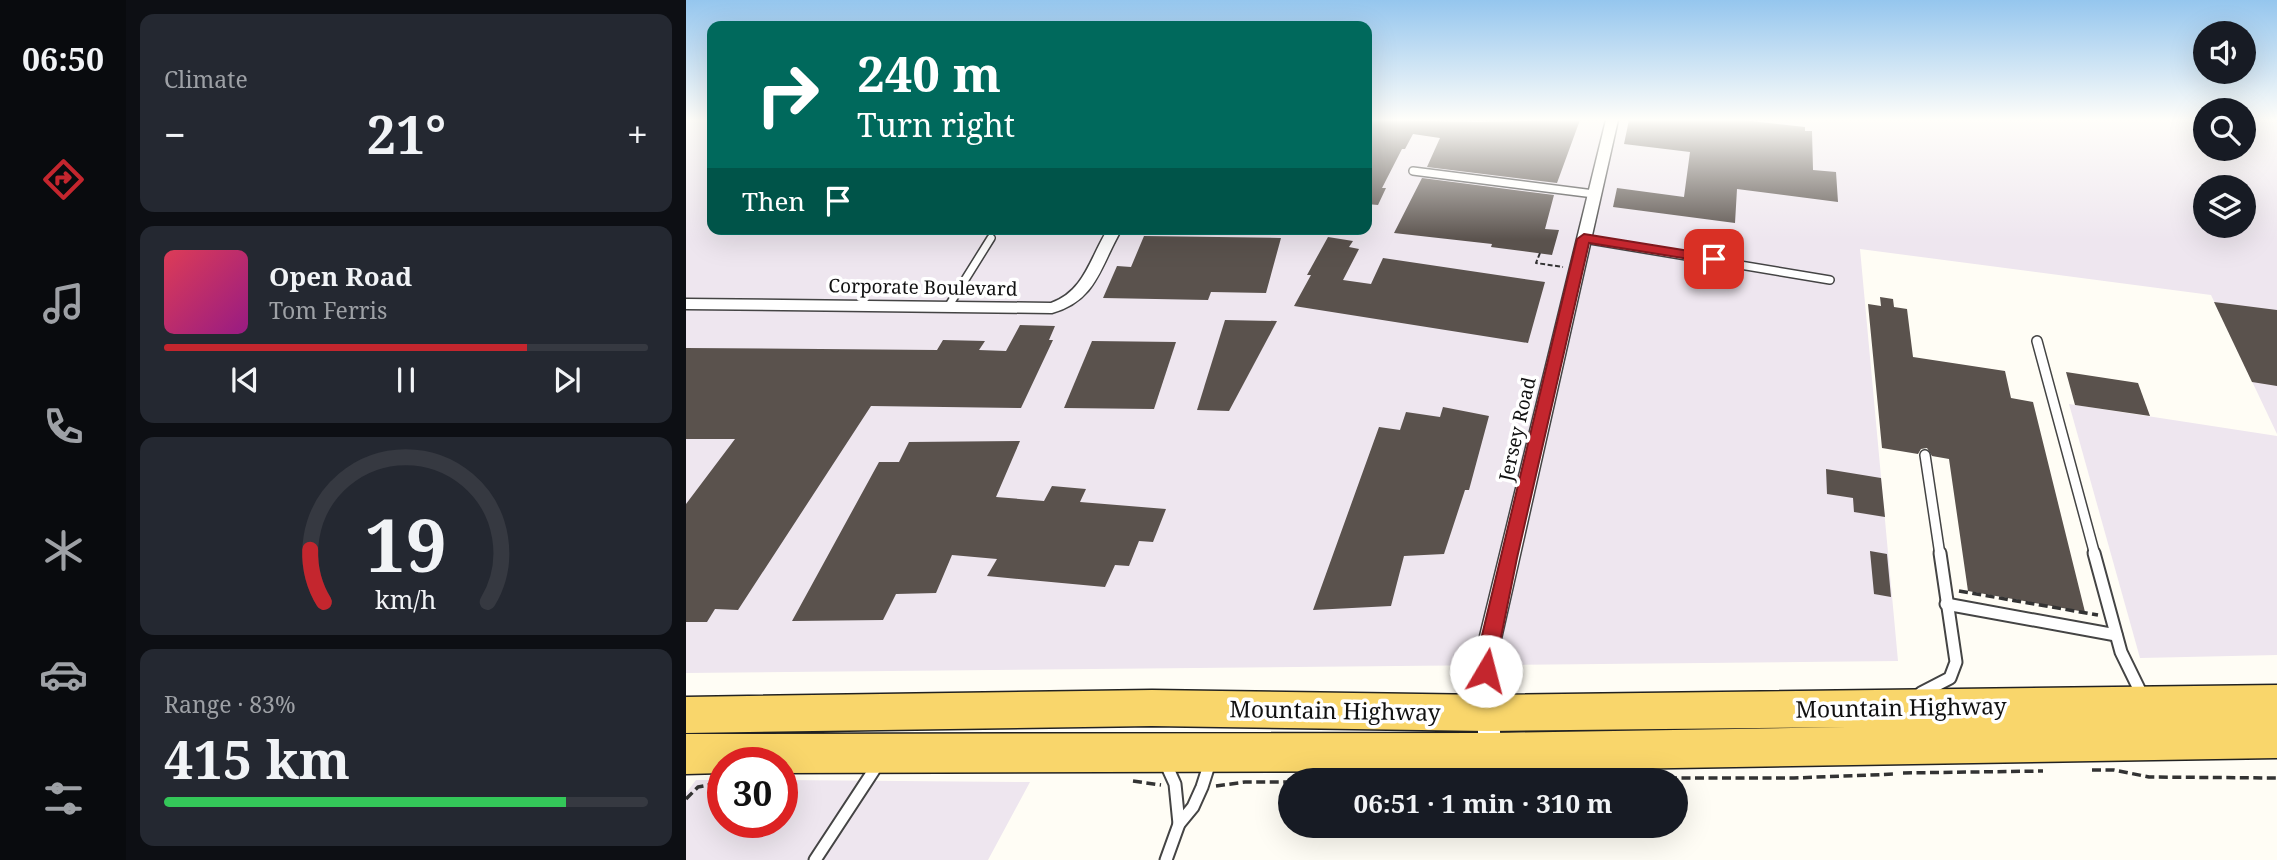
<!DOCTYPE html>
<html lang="en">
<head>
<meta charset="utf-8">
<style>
	body { margin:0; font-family:"Noto Serif",serif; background:#242831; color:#f1f3f6; height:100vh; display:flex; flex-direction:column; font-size:26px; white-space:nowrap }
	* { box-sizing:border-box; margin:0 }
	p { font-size:23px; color:#9ea1a6 }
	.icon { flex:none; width:38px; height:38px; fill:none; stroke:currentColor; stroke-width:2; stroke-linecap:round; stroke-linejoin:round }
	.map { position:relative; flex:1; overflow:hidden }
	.drawer { display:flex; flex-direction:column; gap:14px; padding:14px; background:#0d0f14; width:560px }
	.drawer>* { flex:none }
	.banner { position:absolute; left:21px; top:21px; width:665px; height:214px; border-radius:14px; box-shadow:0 7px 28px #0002; background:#00695c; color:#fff; overflow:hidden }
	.buttons { position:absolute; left:1507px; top:21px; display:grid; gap:14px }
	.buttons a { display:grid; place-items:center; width:63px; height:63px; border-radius:50%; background:#171b24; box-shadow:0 7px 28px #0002; font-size:35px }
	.speed { position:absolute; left:21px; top:747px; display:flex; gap:14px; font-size:35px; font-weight:700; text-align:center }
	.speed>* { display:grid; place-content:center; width:91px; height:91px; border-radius:50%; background:#171b24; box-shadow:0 7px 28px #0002; line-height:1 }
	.speed .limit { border:10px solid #d22; background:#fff; color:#111 }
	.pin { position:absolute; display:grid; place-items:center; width:60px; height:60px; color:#fff; margin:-30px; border-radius:14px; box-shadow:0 4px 10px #0006 }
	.me { position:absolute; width:77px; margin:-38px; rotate:8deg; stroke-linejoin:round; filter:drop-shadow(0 0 5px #0008) }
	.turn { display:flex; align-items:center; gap:24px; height:147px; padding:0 35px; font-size:32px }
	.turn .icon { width:91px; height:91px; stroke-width:2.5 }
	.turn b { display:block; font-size:49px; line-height:60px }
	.then { display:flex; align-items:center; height:66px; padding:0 35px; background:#0003; gap:14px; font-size:26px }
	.big { font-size:52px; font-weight:700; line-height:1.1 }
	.drawer .card { flex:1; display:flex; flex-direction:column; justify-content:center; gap:10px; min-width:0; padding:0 24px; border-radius:14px; background:#242831 }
	.drawer .dial { align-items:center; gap:0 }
	.dial svg { height:182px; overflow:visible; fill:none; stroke:#363941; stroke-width:7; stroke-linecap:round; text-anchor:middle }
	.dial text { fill:#f1f3f6; stroke:none }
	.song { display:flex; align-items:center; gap:21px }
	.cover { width:84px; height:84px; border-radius:10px; background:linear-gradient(135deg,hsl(350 70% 55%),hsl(310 70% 35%)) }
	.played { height:7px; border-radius:4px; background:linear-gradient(90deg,#c4262e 75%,#363941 75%) }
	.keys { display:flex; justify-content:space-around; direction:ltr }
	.heat { display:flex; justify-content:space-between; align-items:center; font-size:38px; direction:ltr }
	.charge { height:10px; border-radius:5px; background:linear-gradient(90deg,#34c759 83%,#363941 0) }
	.trip { position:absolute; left:592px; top:768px; width:410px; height:70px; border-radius:35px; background:#171b24; box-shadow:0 7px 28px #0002; font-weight:700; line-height:70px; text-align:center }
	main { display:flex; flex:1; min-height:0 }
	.menu { display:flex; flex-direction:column; width:126px; justify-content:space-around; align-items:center; background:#090b0e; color:#9ea1a6 }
	.menu .icon { width:49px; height:49px }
	.menu .on { color:#c4262e }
	.menu b { font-size:32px; color:#f1f3f6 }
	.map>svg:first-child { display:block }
</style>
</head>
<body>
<main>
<nav class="menu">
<b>06:50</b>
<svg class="icon on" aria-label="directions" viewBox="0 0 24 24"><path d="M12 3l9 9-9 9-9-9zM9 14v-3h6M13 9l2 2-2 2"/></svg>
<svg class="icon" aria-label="music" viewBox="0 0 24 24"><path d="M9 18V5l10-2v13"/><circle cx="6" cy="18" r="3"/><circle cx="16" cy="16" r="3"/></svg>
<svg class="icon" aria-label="phone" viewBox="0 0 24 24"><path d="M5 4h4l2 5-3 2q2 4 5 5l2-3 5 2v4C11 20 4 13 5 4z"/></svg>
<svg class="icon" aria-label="climate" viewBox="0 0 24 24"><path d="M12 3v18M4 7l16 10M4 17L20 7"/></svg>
<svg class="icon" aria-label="car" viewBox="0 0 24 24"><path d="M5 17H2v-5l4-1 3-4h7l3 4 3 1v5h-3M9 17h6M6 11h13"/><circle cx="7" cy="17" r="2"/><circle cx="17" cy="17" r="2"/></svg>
<svg class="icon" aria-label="filters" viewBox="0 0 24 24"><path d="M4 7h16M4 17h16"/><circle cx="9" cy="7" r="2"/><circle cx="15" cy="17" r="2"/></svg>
</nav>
<section class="drawer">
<div class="card"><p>Climate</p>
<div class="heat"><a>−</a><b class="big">21°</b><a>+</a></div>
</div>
<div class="card">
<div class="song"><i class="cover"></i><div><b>Open Road</b><p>Tom Ferris</p></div></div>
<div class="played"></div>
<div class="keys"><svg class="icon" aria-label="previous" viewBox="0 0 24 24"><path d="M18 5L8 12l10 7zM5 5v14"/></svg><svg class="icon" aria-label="pause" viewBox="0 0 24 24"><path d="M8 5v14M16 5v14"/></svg><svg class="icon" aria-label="next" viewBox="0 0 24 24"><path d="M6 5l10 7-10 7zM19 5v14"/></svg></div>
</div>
<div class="card dial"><svg viewBox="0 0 100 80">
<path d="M14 69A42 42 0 1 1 86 69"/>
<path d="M14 69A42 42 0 0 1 8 46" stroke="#c4262e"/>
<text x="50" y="56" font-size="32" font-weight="700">19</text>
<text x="50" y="72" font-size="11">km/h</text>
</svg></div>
<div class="card"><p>Range · 83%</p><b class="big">415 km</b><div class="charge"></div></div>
</section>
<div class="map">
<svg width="1591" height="860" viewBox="0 0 1591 860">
	<rect width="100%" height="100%" fill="#fffdf5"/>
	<g fill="#eee6ef" fill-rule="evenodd">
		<path d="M 0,120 L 26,120 L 26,229 L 681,229 L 681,120 L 1519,120 L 1519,149 L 1558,149 L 1558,120 L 1591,120 L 1591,434 L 1525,295 L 1174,249 L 1212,661 L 0,673 ZM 1519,187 L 1558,187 L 1558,226 L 1519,226 Z"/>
		<polygon points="1383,404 1591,436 1591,655 1454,658"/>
		<polygon points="10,780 37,780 37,822 96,822 96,780 344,782 302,860 0,860 0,793"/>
	</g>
	<g fill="#5a524d">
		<polygon points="681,120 793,122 894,120 871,183 741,167 754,138 727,134 719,149 716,149 696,188 700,188 692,205 681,204"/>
		<polygon points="943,120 1055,120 1119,127 1119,131 1126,131 1127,170 1150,172 1152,202 1051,189 1049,223 927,207 931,188 998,197 1004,152 938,144"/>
		<polygon points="736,178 868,195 859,229 873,230 866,255 805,247 806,244 708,233"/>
		<polygon points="458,236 595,238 580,293 525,292 522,300 417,298 431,266 445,267"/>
		<polygon points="642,237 667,241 663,247 673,249 657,280 685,284 697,258 859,282 842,343 608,306 625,275 621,275"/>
		<polygon points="1194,297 1207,299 1208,307 1221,309 1227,357 1319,371 1325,398 1347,402 1399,612 1282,591 1263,459 1246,456 1241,448 1235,449 1232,454 1196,448 1182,304 1195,306"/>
		<polygon points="1528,302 1591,310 1591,386 1566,382"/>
		<polygon points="539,320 591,321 543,411 511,410"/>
		<polygon points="334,325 369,326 363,340 367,340 335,408 185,406 52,610 29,609 21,622 0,622 0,504 49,439 0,439 0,348 251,350 257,340 299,341 293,350 320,351"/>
		<polygon points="406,341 490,342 468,409 378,408"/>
		<polygon points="1380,372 1452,383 1464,416 1389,405"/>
		<polygon points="757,407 803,416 783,490 779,490 758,554 718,556 705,606 627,610 693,427 714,430 720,412 754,417"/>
		<polygon points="334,441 310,497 358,501 366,486 400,489 394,502 480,509 467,542 453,541 443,566 429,565 419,587 301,576 311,559 266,555 250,593 210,594 197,620 106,621 193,462 213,462 223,442"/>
		<polygon points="1140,469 1195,478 1199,517 1168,512 1167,498 1141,494"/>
		<polygon points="1184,551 1201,554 1205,597 1188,594"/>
	</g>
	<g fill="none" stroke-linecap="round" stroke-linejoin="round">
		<g stroke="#444" stroke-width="10">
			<g id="lane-far2">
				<polyline points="727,171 908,194"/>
				<polyline points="898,239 1144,280"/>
				<polyline points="262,307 305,238"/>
			</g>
		</g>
		<g stroke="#444" stroke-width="12">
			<g id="lane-far1">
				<polyline points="1351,341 1409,555"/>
				<polyline points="1239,455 1254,555"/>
			</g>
		</g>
		<g stroke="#444" stroke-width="15">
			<g id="lane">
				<polyline points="1408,553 1435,652 1457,697"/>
				<polyline points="1260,604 1430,635"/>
				<polyline points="1235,693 1264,678 1270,662 1254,553"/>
				<polyline points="479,762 489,784 493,824"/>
				<polyline points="129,860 192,764"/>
				<polyline points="480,860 493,824 507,807 516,787 524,762"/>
			</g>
		</g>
		<g stroke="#444" stroke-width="3">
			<g id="street">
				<polygon points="920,120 932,120 813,648 811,671 815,752 812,760 804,763 796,760 793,752 789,671 791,648"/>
				<path d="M 422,229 L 436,229 C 414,265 412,300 366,313 L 0,309 L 0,299 L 365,303 C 399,291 404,257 422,229 Z"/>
			</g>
		</g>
		<g stroke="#222" stroke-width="3">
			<polygon id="primary" points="1591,685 1591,758 804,771 96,773 96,763 37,763 37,773 0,774 0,734 804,733 1163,727 802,731 466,726 0,733 0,697 466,690 802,695"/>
		</g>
		<polyline stroke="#333" stroke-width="2" stroke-dasharray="5 2.5" stroke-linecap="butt" points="854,253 850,263 877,267"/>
		<g stroke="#333" stroke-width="3.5" stroke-dasharray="9 4.5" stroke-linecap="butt">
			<polyline points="1273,591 1412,615"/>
			<polyline points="1406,770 1428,770 1463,777 1591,778"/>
			<polyline points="1217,773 1357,771"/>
			<polyline points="955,778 1108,778 1210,774"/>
			<polyline points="447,781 475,785"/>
			<polyline points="530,786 559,782 604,782"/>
			<polyline points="0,799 12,787 37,782"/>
			<polyline points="834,826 834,835"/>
		</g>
		<use href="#lane-far2" stroke="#fff" stroke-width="7"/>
		<use href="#lane-far1" stroke="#fff" stroke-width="9"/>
		<use href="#lane" stroke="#fff" stroke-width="11"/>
		<use href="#street" fill="#fff" fill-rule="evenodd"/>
		<use href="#primary" fill="#f9d66b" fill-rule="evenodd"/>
	</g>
	<linearGradient id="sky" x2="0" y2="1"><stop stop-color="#95c6ee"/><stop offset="0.5" stop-color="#fffefa"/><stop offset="1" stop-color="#fffefa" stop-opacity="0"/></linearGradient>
	<rect width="1591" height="240" fill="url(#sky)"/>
	<polygon fill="#c4262e" stroke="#7f191e" stroke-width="2" points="898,234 1028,255 1035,259 1028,263 903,243 831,558 807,677 800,680 793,677 790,671 793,648 891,239"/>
	<g text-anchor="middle" stroke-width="7" stroke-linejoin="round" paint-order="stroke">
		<g font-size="19" fill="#111" stroke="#fff">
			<text transform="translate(237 287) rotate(1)" y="7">Corporate Boulevard</text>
			<text transform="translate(831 429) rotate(-77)" y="7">Jersey Road</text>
		</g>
		<g font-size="23" fill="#111" stroke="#fff">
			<text transform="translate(1215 708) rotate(-1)" y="8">Mountain Highway</text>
			<text transform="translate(649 711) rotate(1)" y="8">Mountain Highway</text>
		</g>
	</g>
</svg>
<div class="buttons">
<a><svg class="icon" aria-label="sound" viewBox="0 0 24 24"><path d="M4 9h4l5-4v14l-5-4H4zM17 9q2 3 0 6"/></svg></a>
<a><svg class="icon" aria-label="search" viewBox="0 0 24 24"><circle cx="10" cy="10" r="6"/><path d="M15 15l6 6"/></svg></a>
<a><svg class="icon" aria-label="layers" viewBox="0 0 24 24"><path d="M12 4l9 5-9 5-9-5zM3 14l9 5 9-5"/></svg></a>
</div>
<div class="speed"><div class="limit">30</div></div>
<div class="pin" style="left:1028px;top:259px;background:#d93025"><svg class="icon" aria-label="arrive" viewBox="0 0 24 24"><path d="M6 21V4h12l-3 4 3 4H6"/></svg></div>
<svg class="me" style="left:800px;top:671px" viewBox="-20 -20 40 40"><circle r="19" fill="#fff"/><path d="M0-13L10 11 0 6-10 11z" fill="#c4262e"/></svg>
<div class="trip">06:51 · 1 min · 310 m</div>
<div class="banner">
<div class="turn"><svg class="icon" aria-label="right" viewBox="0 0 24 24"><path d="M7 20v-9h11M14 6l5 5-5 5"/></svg><div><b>240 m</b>Turn right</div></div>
<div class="then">Then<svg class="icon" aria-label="arrive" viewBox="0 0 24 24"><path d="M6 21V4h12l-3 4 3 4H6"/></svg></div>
</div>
</div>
</main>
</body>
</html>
